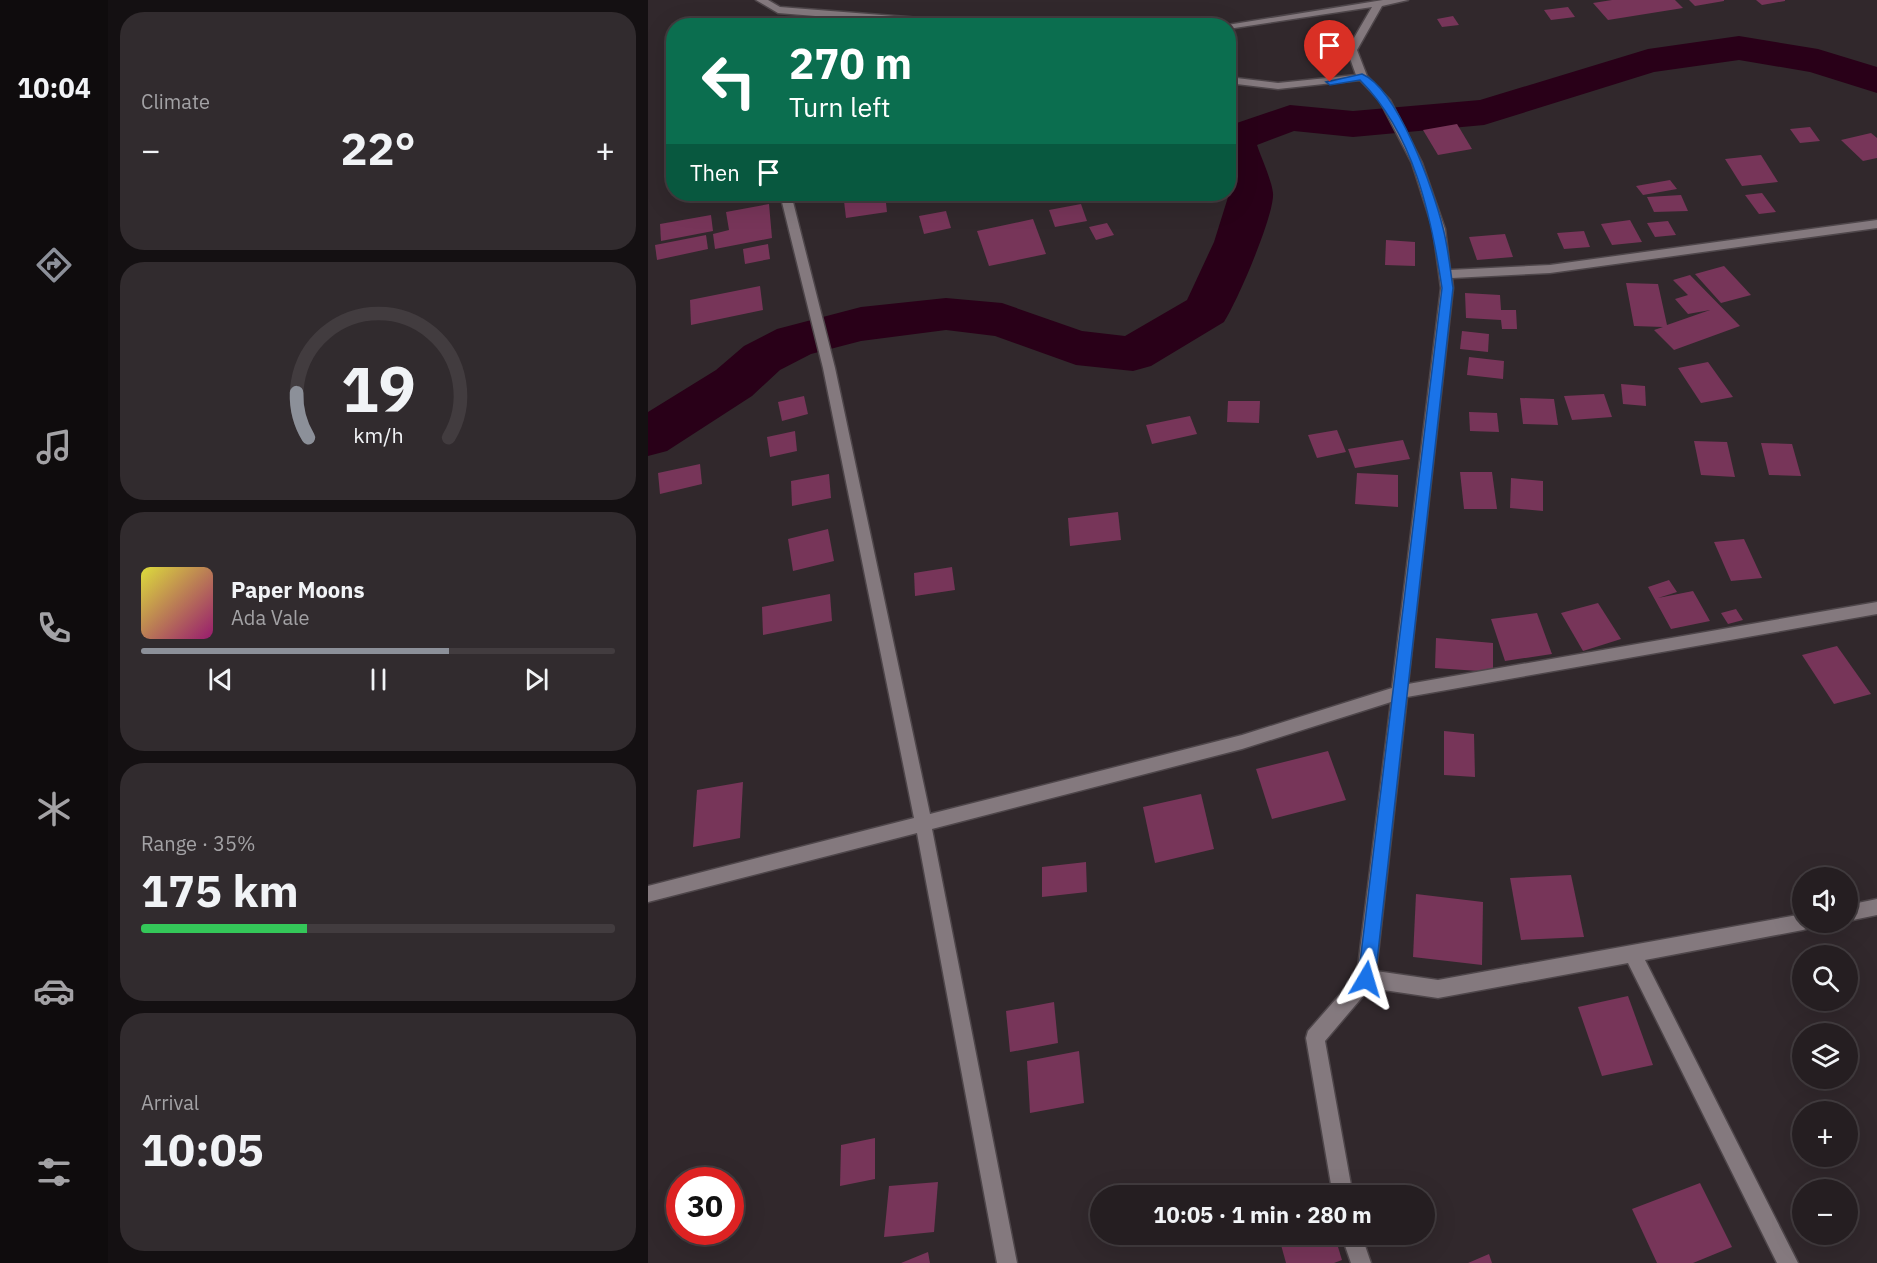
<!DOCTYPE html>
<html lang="en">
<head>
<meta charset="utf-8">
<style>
	body { margin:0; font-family:"IBM Plex Sans",sans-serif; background:#312b2e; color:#f1f3f6; height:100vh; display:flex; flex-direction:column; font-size:22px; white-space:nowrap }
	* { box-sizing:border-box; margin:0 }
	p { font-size:20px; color:#a3a2a5 }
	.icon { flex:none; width:33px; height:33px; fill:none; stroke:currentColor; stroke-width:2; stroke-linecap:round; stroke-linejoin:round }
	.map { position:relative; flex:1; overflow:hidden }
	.drawer { display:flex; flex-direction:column; gap:12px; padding:12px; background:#141012; width:540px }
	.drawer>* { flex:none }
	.guide { position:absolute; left:18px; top:18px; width:570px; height:183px; border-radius:24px; box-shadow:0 6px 24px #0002,0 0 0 2px #423c3f; background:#0b6e4f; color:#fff; overflow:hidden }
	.controls { position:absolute; left:1144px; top:867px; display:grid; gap:12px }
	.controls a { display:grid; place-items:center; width:66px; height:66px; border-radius:50%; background:#251e21; box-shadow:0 6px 24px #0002,0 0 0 2px #423c3f; font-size:30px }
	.speed { position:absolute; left:18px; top:1167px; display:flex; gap:12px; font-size:30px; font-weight:700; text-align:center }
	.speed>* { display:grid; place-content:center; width:78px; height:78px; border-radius:50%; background:#251e21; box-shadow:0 6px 24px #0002,0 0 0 2px #423c3f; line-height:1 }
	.speed .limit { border:9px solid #d22; background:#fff; color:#111 }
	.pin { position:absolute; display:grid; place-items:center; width:51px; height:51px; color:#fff; margin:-62px -26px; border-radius:50% 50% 50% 0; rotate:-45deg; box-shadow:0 0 6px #0007 }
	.pin .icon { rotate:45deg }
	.me { position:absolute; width:66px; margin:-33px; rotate:7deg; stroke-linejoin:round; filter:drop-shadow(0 0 4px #0008) }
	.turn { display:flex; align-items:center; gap:21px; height:126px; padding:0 24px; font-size:27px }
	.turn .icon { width:78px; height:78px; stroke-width:2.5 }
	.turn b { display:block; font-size:42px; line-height:51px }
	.then { display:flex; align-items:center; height:57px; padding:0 24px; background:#0003; gap:12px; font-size:22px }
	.big { font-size:45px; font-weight:700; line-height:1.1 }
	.drawer .widget { flex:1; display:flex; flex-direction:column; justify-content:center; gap:9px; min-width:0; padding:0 21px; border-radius:24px; background:#312b2e }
	.drawer .dial { align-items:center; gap:0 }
	.dial svg { height:156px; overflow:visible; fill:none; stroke:#423c3f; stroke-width:7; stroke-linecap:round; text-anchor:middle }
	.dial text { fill:#f1f3f6; stroke:none }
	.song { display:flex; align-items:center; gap:18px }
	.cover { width:72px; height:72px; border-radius:9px; background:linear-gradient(135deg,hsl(60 70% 55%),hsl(320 70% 35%)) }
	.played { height:6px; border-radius:3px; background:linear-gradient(90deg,#8c9099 65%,#423c3f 65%) }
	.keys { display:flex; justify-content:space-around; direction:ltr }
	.heat { display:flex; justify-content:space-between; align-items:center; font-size:33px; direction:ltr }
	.charge { height:9px; border-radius:4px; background:linear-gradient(90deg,#34c759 35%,#423c3f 0) }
	.trip { position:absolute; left:442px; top:1185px; width:345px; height:60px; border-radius:30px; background:#251e21; box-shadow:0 6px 24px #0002,0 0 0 2px #423c3f; font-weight:700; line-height:60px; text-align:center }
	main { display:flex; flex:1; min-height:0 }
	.menu { display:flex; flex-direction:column; width:108px; justify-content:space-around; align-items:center; background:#0f0c0d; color:#a3a2a5 }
	.menu .icon { width:42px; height:42px }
	.menu .selected { color:#8c9099 }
	.menu b { font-size:27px; color:#f1f3f6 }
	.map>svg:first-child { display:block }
</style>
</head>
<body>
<main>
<nav class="menu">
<b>10:04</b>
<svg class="icon selected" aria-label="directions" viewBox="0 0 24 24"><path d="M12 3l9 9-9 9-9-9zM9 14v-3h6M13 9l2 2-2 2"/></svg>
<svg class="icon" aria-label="music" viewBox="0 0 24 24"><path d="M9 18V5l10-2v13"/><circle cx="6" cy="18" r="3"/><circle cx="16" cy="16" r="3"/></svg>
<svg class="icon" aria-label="phone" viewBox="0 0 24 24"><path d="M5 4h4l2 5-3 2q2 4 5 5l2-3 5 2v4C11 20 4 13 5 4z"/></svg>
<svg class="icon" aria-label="climate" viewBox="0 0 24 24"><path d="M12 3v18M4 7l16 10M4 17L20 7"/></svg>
<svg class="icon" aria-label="car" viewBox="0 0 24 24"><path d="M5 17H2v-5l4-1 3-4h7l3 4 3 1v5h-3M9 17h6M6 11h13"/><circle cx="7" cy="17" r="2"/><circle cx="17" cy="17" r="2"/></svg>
<svg class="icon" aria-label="filters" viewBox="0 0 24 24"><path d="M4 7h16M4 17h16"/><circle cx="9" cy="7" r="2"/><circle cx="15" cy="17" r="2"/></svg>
</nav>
<section class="drawer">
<div class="widget"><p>Climate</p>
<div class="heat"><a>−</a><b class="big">22°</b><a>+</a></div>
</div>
<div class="widget dial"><svg viewBox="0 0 100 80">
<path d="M14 69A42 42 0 1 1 86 69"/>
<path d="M14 69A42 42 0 0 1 8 46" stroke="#8c9099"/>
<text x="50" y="56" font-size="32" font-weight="700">19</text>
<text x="50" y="72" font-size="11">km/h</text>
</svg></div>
<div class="widget">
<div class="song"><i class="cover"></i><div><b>Paper Moons</b><p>Ada Vale</p></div></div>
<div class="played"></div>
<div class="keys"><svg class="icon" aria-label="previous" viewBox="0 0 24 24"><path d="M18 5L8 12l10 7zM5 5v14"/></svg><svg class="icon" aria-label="pause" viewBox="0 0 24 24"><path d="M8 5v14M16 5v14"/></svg><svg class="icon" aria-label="next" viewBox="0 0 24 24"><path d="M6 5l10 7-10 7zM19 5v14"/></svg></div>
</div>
<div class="widget"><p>Range · 35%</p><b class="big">175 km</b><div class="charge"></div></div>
<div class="widget"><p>Arrival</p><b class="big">10:05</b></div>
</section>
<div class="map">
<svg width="1229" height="1263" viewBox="0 0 1229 1263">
	<rect width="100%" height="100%" fill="#31282c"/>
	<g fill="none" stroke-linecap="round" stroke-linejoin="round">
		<path fill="#290018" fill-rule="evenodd" d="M 1091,36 L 1170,49 L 1229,67 L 1229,93 L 1162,72 L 1091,60 L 1006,72 L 836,125 L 705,137 L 646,131 L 609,145 C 614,160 623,178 625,193 C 627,214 589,302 576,322 L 503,366 L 485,371 L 428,365 L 347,336 L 298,330 L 213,341 L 163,354 L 132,370 L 104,396 L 19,451 L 0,456 L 0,412 L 68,370 L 96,346 L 129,329 L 213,307 L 298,298 L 354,303 L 434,331 L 477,336 L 539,300 L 566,242 L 581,194 L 580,126 L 642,105 L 705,111 L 832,100 L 1000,49 Z"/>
	</g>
	<g fill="#773559">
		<polygon points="964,0 1027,0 1035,8 960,20 945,3"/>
		<polygon points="1041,0 1076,0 1076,1 1047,6"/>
		<polygon points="1108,0 1137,0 1137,1 1114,5"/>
		<polygon points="920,7 927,17 903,20 896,10"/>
		<polygon points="805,16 811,25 794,27 789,19"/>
		<polygon points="809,124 824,149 790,155 775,130"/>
		<polygon points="1162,127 1172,141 1152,143 1142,129"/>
		<polygon points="1223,133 1229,138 1229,158 1215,161 1193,140"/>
		<polygon points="1113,155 1130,182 1094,186 1077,159"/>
		<polygon points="1022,180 1029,189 995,195 988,186"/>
		<polygon points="1114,193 1128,212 1111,214 1097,195"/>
		<polygon points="237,194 239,212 198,218 196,201"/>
		<polygon points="1033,195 1040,211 1006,212 999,197"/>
		<polygon points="121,204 124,238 67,249 65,234 81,230 78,212"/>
		<polygon points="433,204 439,221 407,227 401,210"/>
		<polygon points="298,211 303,228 276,234 271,216"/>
		<polygon points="63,215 65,231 13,241 12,224"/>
		<polygon points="385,219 398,254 341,266 329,231"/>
		<polygon points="982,220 994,242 964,245 953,224"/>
		<polygon points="1020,221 1028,235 1007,237 999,223"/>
		<polygon points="459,223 466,235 448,240 441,227"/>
		<polygon points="936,231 942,247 916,249 909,233"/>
		<polygon points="857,234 865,257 829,260 821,237"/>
		<polygon points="58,235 60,249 9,260 7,245"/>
		<polygon points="738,240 767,242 767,266 737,265"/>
		<polygon points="120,244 122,259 97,264 95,249"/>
		<polygon points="1076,266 1103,295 1073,303 1047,274"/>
		<polygon points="1042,275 1092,326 1026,350 1006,330 1015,327 986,326 978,283 1010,284 1019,325 1062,310 1040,314 1027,299 1040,295 1025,280"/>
		<polygon points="112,286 115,310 43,325 42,300"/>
		<polygon points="817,293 852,295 853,310 868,310 869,329 854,329 853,320 818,318"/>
		<polygon points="814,331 841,334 840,352 812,349"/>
		<polygon points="821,357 856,361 855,379 819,375"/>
		<polygon points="1060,362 1085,397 1053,403 1030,368"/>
		<polygon points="973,384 997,386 998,406 975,404"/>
		<polygon points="956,394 964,417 924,420 916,396"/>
		<polygon points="156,396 160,414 134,421 130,402"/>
		<polygon points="872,398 906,399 910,425 875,424"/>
		<polygon points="580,401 612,401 611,423 579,422"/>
		<polygon points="821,412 849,413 851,432 822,431"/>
		<polygon points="542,416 549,434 504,444 498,425"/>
		<polygon points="689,430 698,452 669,458 660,435"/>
		<polygon points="147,431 149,451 122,457 119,437"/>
		<polygon points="755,440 762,459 707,468 700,449"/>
		<polygon points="1046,441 1079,442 1087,477 1053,475"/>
		<polygon points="1113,443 1144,444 1153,476 1121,475"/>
		<polygon points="52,464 54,484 12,494 10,473"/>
		<polygon points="812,472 844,472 849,509 816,509"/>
		<polygon points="709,473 750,475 750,507 707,504"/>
		<polygon points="181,474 183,498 144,506 143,481"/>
		<polygon points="863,478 895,481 895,511 862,508"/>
		<polygon points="470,512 473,540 422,546 420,518"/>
		<polygon points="180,529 186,561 145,571 140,539"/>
		<polygon points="1096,539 1114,578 1083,581 1066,542"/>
		<polygon points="304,567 307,590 267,596 266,573"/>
		<polygon points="1021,580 1029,592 1010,598 1045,591 1062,621 1023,629 1000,587"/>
		<polygon points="182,594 184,621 115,635 114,607"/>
		<polygon points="950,603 973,639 935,651 913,613"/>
		<polygon points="1088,609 1095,620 1080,624 1073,613"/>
		<polygon points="889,613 904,654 857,661 843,619"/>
		<polygon points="788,638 845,643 845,672 787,668"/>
		<polygon points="1189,646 1223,694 1186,704 1154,655"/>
		<polygon points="796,731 826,734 827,777 796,775"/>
		<polygon points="680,751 698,800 624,819 608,769"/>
		<polygon points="95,782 92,838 45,847 49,790"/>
		<polygon points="553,794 566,849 507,863 495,807"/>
		<polygon points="438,862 439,892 394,897 394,867"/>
		<polygon points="923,875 936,937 873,940 862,878"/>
		<polygon points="768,894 835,902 834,965 765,957"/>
		<polygon points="980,996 1005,1065 954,1076 930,1007"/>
		<polygon points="406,1002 410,1043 362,1052 358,1011"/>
		<polygon points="431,1051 436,1103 382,1113 379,1061"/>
		<polygon points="227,1138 227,1179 192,1186 193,1145"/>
		<polygon points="290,1182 286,1232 236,1237 241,1186"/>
		<polygon points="1052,1183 1084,1247 1045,1263 1009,1263 984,1209"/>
		<polygon points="630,1234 686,1234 694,1260 686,1263 638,1263"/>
		<polygon points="280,1252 282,1263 253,1263"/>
		<polygon points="841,1254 844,1263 820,1263"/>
	</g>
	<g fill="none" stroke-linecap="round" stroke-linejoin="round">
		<g stroke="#4e464a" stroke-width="3">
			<g id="minor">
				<polygon points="108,0 120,0 132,7 335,23 340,26 291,26 130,13"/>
				<polygon points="735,0 760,0 734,6 709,50 719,76 742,100 774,163 797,229 802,270 902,265 1229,220 1229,228 902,273 804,278 805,288 760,684 1229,602 1229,614 759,697 728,971 790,980 1155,914 1155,922 1164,922 1161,928 1155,930 997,960 1150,1263 1129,1263 980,963 790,998 722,988 677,1041 705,1196 685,1196 658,1038 660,1031 709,975 743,702 594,749 284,829 369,1263 349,1263 269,833 0,902 0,886 266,818 175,368 132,194 143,194 187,368 282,814 594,735 744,688 793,288 785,229 764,163 732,101 712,80 630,89 580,83 580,77 630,83 708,75 699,50 724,7 580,29 580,26 573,26"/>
				<polygon points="1229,899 1229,915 1200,921 1200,905"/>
				<polygon points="693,1234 713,1234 723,1263 703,1263"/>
			</g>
		</g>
		<use href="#minor" fill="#84797e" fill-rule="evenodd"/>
	</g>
	<path fill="#1a73e8" stroke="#114b97" stroke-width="1.5" d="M 714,74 C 750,89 786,191 795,228 C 800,247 802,268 805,288 L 727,979 L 724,985 L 718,987 L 713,985 L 710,979 L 794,288 C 783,215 766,134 712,80 L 682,85 L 678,82 Z"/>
</svg>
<div class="controls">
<a><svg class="icon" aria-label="sound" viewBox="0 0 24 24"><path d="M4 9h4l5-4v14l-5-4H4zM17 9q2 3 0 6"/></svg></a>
<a><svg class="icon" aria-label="search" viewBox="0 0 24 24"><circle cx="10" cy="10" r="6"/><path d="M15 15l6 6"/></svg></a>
<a><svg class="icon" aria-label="layers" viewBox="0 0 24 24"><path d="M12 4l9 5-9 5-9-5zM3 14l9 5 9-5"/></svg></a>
<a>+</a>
<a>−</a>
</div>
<div class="speed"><div class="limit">30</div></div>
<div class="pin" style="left:682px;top:82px;background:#d93025"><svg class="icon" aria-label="arrive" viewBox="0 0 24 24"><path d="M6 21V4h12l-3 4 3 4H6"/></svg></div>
<svg class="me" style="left:718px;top:979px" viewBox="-20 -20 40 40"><path d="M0-17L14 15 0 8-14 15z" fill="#1a73e8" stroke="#fff" stroke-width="4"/></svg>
<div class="trip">10:05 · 1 min · 280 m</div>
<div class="guide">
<div class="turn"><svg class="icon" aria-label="left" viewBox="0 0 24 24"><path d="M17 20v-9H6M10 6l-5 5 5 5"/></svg><div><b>270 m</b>Turn left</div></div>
<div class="then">Then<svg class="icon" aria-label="arrive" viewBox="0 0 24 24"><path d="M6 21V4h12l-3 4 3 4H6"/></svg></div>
</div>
</div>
</main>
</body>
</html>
